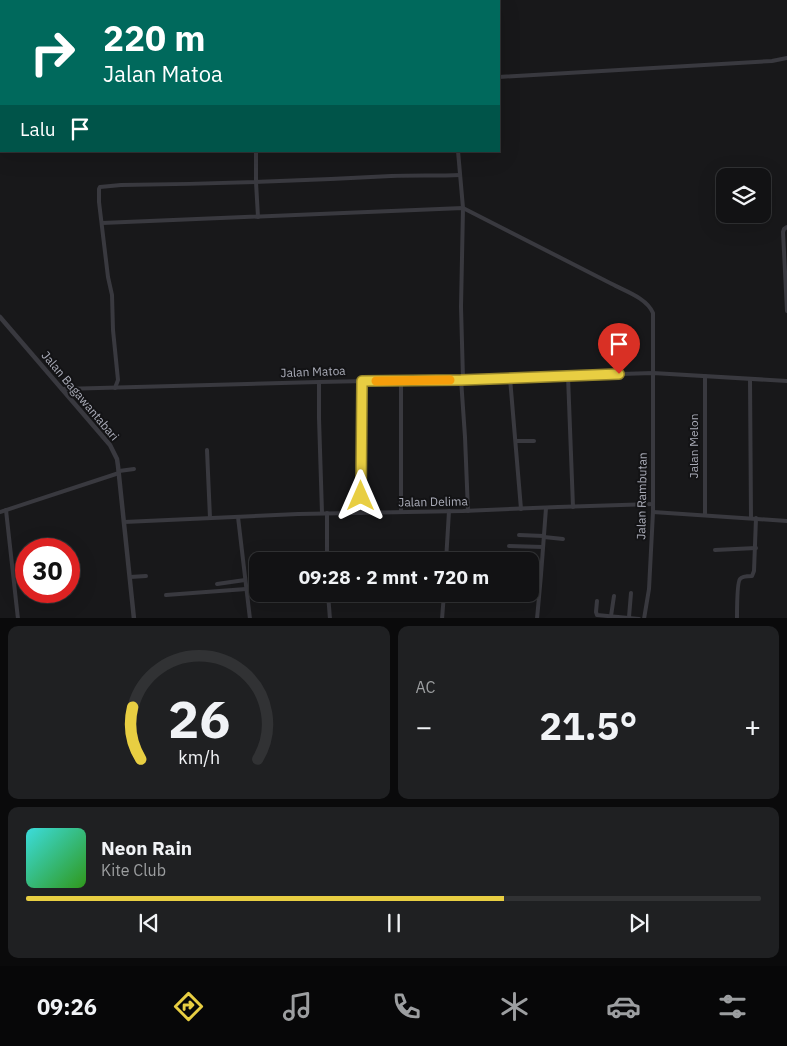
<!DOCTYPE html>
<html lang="id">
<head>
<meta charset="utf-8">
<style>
	body { margin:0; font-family:"IBM Plex Sans",sans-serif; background:#1f2022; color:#f1f3f6; height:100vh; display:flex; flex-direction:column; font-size:19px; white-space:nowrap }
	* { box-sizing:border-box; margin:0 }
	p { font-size:16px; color:#9c9ea0 }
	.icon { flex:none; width:28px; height:28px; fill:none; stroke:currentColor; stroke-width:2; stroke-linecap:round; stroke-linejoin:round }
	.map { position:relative; height:618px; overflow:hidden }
	.sheet { display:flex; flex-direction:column; gap:8px; padding:8px; background:#0a0a0b; flex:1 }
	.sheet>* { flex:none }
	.banner { position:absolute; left:0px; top:0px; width:500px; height:152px; box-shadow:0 5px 20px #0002,0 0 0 1px #313234; background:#00695c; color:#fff; overflow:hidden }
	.tools { position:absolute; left:716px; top:168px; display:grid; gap:10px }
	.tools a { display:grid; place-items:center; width:55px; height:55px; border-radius:10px; background:#121214; box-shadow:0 5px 20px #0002,0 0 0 1px #313234; font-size:25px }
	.speed { position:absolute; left:15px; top:538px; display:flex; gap:10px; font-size:25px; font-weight:700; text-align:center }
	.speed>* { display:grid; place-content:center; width:65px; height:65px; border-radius:50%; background:#121214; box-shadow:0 5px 20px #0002,0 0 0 1px #313234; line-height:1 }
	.speed .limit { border:8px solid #d22; background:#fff; color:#111 }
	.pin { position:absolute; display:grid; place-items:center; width:42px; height:42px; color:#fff; margin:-51px -21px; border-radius:50% 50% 50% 0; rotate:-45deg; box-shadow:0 0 5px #0007 }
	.pin .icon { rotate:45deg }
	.me { position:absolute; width:55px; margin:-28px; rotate:0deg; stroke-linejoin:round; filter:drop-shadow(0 0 4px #0008) }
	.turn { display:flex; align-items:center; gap:18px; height:105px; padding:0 20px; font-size:22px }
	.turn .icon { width:65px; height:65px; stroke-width:2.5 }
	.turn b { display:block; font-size:35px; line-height:42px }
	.then { display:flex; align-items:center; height:48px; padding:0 20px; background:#0003; gap:10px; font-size:19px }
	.big { font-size:38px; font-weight:700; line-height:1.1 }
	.sheet .card { flex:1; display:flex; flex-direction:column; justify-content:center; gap:8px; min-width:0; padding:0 18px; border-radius:10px; background:#1f2022 }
	.sheet .dial { align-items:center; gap:0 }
	.dial svg { height:130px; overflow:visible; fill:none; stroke:#313234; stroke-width:7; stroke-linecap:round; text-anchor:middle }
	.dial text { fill:#f1f3f6; stroke:none }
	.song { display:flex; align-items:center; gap:15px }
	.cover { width:60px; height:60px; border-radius:8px; background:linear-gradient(135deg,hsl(180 70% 55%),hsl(110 70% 35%)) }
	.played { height:5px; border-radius:2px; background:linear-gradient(90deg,#e8ce42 65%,#313234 65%) }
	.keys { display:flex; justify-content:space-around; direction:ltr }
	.heat { display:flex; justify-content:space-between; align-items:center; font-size:28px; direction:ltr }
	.sheet .tiles { flex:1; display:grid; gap:8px; grid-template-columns:1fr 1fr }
	.card:last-child { grid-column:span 2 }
	.trip { position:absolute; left:249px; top:552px; width:290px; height:50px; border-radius:10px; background:#121214; box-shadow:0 5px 20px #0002,0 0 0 1px #313234; font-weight:700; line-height:50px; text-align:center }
	.menu { display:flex; height:80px; justify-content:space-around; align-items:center; background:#070708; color:#9c9ea0 }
	.menu .icon { width:35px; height:35px }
	.menu .on { color:#e8ce42 }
	.menu b { font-size:22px; color:#f1f3f6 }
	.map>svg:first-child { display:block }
</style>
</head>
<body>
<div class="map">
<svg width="787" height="619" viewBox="0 0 787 619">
	<rect width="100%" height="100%" fill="#18181a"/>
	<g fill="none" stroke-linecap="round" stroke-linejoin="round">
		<g stroke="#39393f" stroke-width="4">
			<polyline points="252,0 252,1"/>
			<polyline points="449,1 449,0"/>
			<polyline points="499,77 772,61 787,58"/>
			<polyline points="256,151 256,182 258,217"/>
			<polyline points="458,151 463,208 461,307 463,379"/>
			<path d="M 102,223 L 463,208 L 612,284 C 625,291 647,298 653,313 L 653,512 L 649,589 L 644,619"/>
			<polyline points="787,227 784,229 783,232 787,311"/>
			<polyline points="568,376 573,507"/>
			<polyline points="705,376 705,515"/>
			<polyline points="510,378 521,509"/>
			<polyline points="461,379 465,437 468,511"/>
			<polyline points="750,379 751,518"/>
			<polyline points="401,381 401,512"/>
			<polyline points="319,382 319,418 322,513"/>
			<path d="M 115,388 L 118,380 L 113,330 L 112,295 L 108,277 L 99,202 L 99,189 L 100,187 L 121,185 C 211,184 301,181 391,176 C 414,175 437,176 460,175"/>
			<polyline points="62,389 319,382 461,379 653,373 787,381"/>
			<polyline points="516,441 534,441"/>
			<polyline points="207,450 210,518"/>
			<polyline points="119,471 134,469"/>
			<polyline points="6,510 18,619"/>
			<polyline points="0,512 119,473"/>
			<polyline points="653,512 787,521"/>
			<polyline points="327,513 327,561"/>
			<polyline points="361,513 362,381"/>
			<polyline points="238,517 250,619"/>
			<polyline points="124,522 298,514 463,511 558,507 653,504"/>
			<polyline points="519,535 544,536"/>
			<polyline points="544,537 563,539"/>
			<polyline points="509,546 543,547"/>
			<polyline points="715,550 756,548"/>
			<polyline points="446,561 449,511"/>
			<polyline points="130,577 146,576"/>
			<polyline points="217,584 245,580"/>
			<polyline points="328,594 330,619"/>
			<polyline points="166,595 246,589"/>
			<polyline points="597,601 596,612 597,615 639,619"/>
			<polyline points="611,616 614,596"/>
			<polyline points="629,617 631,593"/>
			<polyline points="442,619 444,594"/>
			<polyline points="537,619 541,575 546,508"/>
			<path d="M 737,619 C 737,613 737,582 740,579 C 742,576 748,576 752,576 L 754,571 L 756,518"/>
		</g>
		<polyline stroke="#39393f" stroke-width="4.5" points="0,317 110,445 117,459 118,466 134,619"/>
	</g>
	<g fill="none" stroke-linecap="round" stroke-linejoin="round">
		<g stroke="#97862b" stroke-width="12">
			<polyline id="route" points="361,496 362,381 461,380 619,374"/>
		</g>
		<use href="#route" stroke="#e8ce42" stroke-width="9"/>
		<polyline stroke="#f59e0b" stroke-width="9" points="376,381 450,380"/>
	</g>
	<g text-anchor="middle" stroke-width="4" stroke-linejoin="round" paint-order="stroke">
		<g font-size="12" fill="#abadb9" stroke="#131315">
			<text transform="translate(313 372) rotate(-2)" y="4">Jalan Matoa</text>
			<text transform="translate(80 396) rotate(50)" y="4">Jalan Bagawantabari</text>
			<text transform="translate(694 446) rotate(-90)" y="4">Jalan Melon</text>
			<text transform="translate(642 496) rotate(-89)" y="4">Jalan Rambutan</text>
			<text transform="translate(433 502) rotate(-1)" y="4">Jalan Delima</text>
		</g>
	</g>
</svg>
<div class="tools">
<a><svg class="icon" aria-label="layers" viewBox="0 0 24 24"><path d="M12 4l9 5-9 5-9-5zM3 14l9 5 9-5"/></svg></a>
</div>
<div class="speed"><div class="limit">30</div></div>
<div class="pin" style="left:619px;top:374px;background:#d93025"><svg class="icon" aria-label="arrive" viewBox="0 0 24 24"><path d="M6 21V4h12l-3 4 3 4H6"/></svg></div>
<svg class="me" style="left:361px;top:496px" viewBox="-20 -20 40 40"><path d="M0-17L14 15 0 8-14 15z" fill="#e8ce42" stroke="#fff" stroke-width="4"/></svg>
<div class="trip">09:28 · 2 mnt · 720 m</div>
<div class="banner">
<div class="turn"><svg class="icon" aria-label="right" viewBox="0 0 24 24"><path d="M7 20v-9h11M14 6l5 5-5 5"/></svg><div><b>220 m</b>Jalan Matoa</div></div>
<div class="then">Lalu<svg class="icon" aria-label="arrive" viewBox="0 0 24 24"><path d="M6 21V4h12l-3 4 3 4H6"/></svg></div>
</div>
</div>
<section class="sheet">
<div class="tiles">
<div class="card dial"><svg viewBox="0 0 100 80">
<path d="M14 69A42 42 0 1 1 86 69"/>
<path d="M14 69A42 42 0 0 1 9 37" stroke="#e8ce42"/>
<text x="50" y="56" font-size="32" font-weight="700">26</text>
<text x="50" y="72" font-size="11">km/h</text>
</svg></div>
<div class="card"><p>AC</p>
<div class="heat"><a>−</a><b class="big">21.5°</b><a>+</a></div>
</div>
<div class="card">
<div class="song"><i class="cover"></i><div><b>Neon Rain</b><p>Kite Club</p></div></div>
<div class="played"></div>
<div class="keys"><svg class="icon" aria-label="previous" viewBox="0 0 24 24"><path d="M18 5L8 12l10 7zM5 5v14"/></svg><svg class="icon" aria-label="pause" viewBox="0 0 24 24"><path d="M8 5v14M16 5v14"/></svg><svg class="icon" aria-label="next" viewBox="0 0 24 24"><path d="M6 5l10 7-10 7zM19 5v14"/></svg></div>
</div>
</div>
</section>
<nav class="menu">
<b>09:26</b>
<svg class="icon on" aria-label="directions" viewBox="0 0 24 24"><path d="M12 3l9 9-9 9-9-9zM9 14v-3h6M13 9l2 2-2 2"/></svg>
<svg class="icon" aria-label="music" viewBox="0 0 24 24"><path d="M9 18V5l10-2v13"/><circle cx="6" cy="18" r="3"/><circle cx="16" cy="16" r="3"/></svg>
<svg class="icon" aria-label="phone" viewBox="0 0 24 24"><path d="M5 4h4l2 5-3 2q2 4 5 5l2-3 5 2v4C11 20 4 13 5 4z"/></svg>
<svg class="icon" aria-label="climate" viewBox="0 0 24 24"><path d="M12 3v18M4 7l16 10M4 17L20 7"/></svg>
<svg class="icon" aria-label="car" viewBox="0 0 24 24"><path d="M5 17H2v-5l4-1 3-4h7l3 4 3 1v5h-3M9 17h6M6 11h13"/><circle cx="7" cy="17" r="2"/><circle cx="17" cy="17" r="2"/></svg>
<svg class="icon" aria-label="filters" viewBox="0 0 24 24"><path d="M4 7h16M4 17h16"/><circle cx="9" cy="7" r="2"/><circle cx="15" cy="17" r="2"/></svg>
</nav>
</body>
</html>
